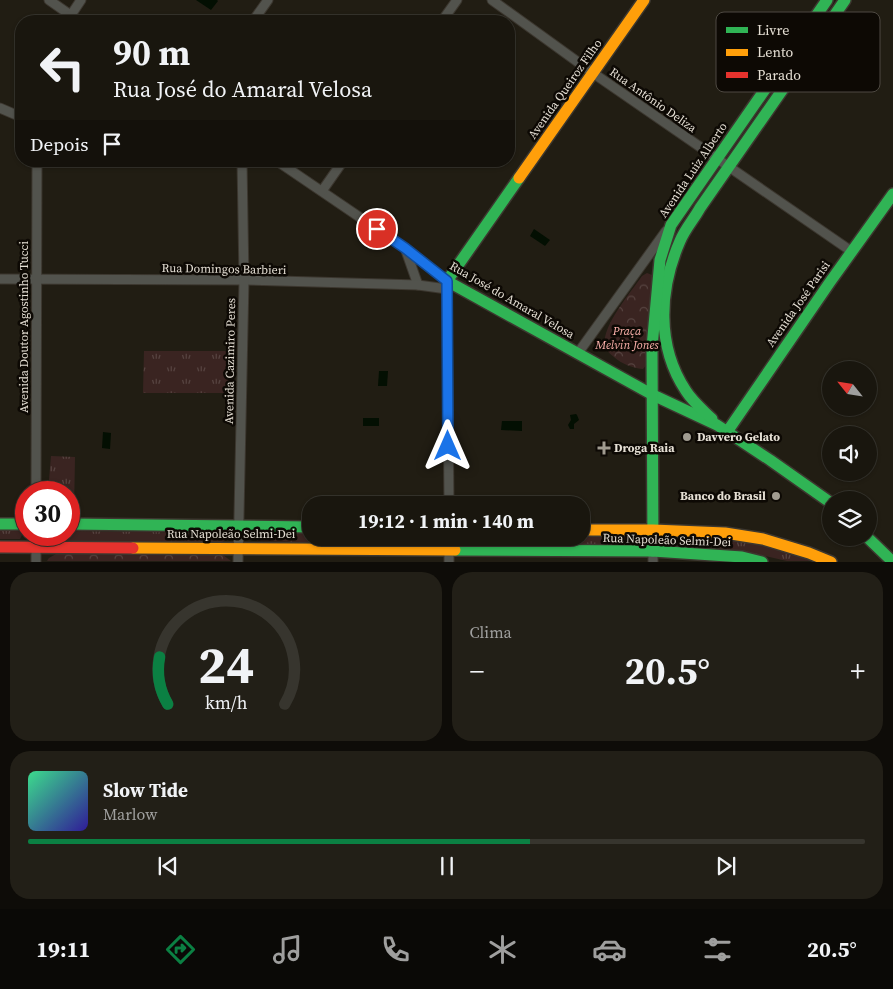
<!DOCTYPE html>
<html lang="pt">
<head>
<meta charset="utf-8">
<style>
	body { margin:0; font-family:"Source Serif 4",serif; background:#221f17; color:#f1f3f6; height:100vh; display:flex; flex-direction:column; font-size:19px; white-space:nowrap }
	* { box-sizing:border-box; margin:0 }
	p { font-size:16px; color:#9f9f9e }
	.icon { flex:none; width:28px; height:28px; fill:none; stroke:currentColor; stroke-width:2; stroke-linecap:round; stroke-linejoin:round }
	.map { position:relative; height:562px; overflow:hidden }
	.drawer { display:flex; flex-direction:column; gap:10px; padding:10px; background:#0e0c08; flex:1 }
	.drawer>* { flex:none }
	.hud { position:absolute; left:15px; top:15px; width:500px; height:152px; border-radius:20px; box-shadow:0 1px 4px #0004,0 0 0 1px #37352e; background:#19160e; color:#f1f3f6; overflow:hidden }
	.needle { width:32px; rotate:300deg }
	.buttons { position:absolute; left:822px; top:361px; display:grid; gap:10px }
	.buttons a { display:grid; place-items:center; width:55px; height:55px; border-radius:50%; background:#19160e; box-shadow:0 1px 4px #0004,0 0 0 1px #37352e; font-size:25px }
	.speed { position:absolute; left:15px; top:481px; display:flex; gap:10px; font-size:25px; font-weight:700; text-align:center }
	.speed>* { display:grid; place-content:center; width:65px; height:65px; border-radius:50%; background:#19160e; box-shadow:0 1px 4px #0004,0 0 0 1px #37352e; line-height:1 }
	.speed .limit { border:8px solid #d22; background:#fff; color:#111 }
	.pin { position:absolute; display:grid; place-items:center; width:42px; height:42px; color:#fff; margin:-21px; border:2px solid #fff; border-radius:50%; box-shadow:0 1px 5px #0007 }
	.me { position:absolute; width:55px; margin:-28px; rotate:0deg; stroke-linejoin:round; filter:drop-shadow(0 0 4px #0008) }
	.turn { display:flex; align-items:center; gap:18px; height:105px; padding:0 15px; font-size:22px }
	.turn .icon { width:65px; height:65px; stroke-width:2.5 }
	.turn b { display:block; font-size:35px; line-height:42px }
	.then { display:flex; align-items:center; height:48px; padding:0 15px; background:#0003; gap:10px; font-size:19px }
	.big { font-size:38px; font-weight:700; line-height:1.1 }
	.drawer .card { flex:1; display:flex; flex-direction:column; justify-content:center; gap:8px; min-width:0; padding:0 18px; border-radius:20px; background:#221f17 }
	.drawer .dial { align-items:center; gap:0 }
	.dial svg { height:130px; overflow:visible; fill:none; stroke:#37352e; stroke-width:7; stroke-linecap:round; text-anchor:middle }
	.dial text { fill:#f1f3f6; stroke:none }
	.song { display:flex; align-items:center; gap:15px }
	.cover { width:60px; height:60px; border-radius:8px; background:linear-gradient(135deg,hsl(150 70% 55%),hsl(250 70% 35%)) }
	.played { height:5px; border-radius:2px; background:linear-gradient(90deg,#0b8043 60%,#37352e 60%) }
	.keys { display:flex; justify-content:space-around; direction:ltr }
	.heat { display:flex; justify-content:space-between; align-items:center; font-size:28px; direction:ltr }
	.drawer .tiles { flex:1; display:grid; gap:10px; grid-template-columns:1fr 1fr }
	.card:last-child { grid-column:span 2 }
	.trip { position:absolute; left:302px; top:496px; width:288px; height:50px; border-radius:20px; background:#19160e; box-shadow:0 1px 4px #0004,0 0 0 1px #37352e; font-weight:700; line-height:50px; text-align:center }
	.tab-bar { display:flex; height:80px; justify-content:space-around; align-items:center; background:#0a0906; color:#9f9f9e }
	.tab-bar .icon { width:35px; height:35px }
	.tab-bar .selected { color:#0b8043 }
	.tab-bar b { font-size:22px; color:#f1f3f6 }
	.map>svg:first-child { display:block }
</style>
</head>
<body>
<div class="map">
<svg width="893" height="562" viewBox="0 0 893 562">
	<defs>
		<pattern id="grass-tufts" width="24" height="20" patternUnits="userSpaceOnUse" patternTransform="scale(1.25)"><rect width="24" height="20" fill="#3a2421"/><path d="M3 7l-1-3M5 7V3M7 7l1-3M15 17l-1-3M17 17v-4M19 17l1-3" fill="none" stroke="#564340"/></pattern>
		<pattern id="park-crowns" width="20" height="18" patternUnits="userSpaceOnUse" patternTransform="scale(1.25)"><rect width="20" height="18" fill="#3a2421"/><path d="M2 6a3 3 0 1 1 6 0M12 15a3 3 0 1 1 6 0" fill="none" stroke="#564340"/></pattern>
	</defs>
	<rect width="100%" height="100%" fill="#211d13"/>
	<g fill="url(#grass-tufts)">
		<polygon points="144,351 233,351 232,393 143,393"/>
		<polygon points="51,456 75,457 74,510 69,510 69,492 48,492"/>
		<polygon points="0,530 16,530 21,532 22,535 20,539 0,539"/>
		<polygon points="69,531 223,533 226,534 227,539 222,542 54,541 50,538 51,535 69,535"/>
		<polygon points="262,533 311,533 311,538 429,538 429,539 352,539 343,543 257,541 255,537 257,534"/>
		<polygon points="581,535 635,536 635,544 470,544 467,541 467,538 581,538"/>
		<polygon points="671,536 745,539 815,561 787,561 752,553 703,546 672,544 669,540"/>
	</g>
	<g fill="url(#park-crowns)">
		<path d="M 647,273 L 652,275 L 648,363 L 643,369 C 632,368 622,364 614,357 C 610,354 606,350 605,344 C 602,326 631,292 642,276 Z"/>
		<polygon points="56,554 223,555 231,561 47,561 49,558"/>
	</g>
	<g fill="#030f02">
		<polygon points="196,0 217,0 218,1 211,10"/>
		<polygon points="534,229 550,240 545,246 530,236"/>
		<polygon points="379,371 388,371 387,386 378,386"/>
		<polygon points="576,414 577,415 579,420 574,424 574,429 570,429 568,425 571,420 570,415"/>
		<rect x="363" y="418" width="16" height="8"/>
		<polygon points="502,421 522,421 522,431 501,430"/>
		<polygon points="103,432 111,433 110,449 102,448"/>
	</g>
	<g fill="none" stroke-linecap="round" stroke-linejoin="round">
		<g stroke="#3c372f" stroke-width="11">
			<g id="street">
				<polyline points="49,0 79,21"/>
				<polyline points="492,0 593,73 851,251"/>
				<polyline points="67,21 81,0"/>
				<polyline points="253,21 268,0"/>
				<polyline points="442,21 457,0"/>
				<polyline points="0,108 21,117"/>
				<polyline points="277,161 405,248 447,281 449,505"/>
				<polyline points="322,191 343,161"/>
				<polyline points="405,248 418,285"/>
				<polyline points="0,279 244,280 418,285 447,289"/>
				<polyline points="578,353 666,231"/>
				<polyline points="36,492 37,161"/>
				<polyline points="36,562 36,535"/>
				<polyline points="238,562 244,280 242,161"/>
				<polyline points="449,562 449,538"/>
				<polyline points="653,562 653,551"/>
			</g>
		</g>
		<g stroke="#3c372f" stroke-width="14">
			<g id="fast">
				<polyline points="519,178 447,281 653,395 717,425 770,460 831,503"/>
				<path d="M 712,419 C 703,410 693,402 686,391 C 656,346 659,289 680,241 C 685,229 694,219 700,208 L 845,0"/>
				<polyline points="727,432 830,282 893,194"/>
				<polyline points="0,524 26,524"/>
				<polyline points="69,524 311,527"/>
				<polyline points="868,538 893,562"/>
				<polyline points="455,550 653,551 742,557 762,562"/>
				<polyline points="653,551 652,347 660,260 671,225 827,0"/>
			</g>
		</g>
		<g stroke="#3c372f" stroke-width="14">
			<g id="slow">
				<polyline points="519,178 644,0"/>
				<polyline points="581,530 653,530 725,533 763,539 809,553 831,562"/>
				<polyline points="133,548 455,550"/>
			</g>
		</g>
		<g stroke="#3c372f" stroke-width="14">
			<polyline id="jam" points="0,547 133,548"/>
		</g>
		<use href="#street" stroke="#52534d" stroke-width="9"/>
		<use href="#fast" stroke="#30b455" stroke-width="11"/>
		<use href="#slow" stroke="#ff9f0a" stroke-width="11"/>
		<use href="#jam" stroke="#e5322d" stroke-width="11"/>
	</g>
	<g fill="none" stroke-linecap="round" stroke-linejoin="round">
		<g stroke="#114b97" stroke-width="12">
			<polyline id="route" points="377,229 405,248 447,281 448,446"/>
		</g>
		<use href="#route" stroke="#1a73e8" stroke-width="9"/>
	</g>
	<g fill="#a09b90" stroke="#0d0904" stroke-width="2">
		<circle cx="687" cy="437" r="5"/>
		<path d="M601.5 440.5h5v5h5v5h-5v5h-5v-5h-5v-5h5z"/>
		<circle cx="776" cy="496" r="5"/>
	</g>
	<g text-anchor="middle" stroke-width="5" stroke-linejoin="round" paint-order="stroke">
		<g font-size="12" fill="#e5dfd4" stroke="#0d0904">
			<text transform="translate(565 89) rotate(-55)" y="4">Avenida Queiroz Filho</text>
			<text transform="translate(653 100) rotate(35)" y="4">Rua Antônio Deliza</text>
			<text transform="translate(693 170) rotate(-56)" y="4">Avenida Luiz Alberto</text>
			<text transform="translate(224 269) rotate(1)" y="4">Rua Domingos Barbieri</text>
			<text transform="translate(512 300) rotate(30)" y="4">Rua José do Amaral Velosa</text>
			<text transform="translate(798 304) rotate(-55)" y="4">Avenida José Parisi</text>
			<text transform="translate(24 327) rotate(-90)" y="4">Avenida Doutor Agostinho Tucci</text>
			<text transform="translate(230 361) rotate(-89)" y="4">Avenida Cazimiro Peres</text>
			<text x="231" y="538">Rua Napoleão Selmi-Dei</text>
			<text transform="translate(667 540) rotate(2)" y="4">Rua Napoleão Selmi-Dei</text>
		</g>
		<g font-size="12" font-style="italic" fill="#fdb2ac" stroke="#0d0904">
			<text x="627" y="335">Praça<tspan x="627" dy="14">Melvin Jones</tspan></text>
		</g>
		<g font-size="12" font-weight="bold" fill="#e5dfd4" stroke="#0d0904" text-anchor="start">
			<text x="697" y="441">Davvero Gelato</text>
			<text x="614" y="452">Droga Raia</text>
			<text x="766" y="500" text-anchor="end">Banco do Brasil</text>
		</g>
	</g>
	<rect x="716" y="12" width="164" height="80" rx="8" fill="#0d0904" stroke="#4e4942" stroke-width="1"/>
	<rect x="726" y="27" width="22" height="6" fill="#30b455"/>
	<rect x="726" y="49" width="22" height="7" fill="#ff9f0a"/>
	<rect x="726" y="72" width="22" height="6" fill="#e5322d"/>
	<g font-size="14" fill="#e5dfd4">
		<text x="757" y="35">Livre</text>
		<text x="757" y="57">Lento</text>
		<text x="757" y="80">Parado</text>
	</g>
</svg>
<div class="buttons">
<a><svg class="needle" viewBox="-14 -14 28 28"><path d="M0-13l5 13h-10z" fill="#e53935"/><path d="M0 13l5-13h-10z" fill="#9f9f9e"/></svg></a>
<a><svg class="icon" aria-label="sound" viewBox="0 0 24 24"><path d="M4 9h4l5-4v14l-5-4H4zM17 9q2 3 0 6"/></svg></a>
<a><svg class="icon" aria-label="layers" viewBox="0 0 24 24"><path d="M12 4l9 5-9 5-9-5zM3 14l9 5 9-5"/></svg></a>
</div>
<div class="speed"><div class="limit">30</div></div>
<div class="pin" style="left:377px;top:229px;background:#d93025"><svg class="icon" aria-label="arrive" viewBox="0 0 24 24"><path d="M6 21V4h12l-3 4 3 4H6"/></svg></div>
<svg class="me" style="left:448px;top:446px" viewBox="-20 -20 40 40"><path d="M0-17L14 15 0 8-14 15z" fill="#1a73e8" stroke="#fff" stroke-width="4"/></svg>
<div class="trip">19:12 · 1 min · 140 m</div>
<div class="hud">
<div class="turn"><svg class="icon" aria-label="left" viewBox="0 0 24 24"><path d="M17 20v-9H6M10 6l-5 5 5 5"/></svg><div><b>90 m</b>Rua José do Amaral Velosa</div></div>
<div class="then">Depois<svg class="icon" aria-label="arrive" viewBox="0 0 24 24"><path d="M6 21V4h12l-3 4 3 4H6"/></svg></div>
</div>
</div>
<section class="drawer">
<div class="tiles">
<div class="card dial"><svg viewBox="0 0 100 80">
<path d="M14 69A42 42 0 1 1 86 69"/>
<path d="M14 69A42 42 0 0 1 9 40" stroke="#0b8043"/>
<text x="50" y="56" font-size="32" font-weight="700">24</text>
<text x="50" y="72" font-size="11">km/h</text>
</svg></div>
<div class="card"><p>Clima</p>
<div class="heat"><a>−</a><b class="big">20.5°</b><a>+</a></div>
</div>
<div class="card">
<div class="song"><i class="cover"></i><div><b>Slow Tide</b><p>Marlow</p></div></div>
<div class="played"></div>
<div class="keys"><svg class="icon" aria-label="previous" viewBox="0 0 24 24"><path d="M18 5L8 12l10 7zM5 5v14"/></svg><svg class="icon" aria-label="pause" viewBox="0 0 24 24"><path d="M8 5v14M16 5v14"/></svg><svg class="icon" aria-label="next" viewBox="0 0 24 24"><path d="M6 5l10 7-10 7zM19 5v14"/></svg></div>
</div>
</div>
</section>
<nav class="tab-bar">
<b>19:11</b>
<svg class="icon selected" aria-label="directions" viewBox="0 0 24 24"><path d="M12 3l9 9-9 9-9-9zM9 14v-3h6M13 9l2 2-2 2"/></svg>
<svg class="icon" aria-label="music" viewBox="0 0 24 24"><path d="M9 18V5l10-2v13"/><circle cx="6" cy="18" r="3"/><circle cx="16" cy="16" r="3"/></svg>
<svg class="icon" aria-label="phone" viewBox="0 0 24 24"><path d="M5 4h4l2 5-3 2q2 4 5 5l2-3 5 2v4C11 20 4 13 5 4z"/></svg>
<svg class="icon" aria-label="climate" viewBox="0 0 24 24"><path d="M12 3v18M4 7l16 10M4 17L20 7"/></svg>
<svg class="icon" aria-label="car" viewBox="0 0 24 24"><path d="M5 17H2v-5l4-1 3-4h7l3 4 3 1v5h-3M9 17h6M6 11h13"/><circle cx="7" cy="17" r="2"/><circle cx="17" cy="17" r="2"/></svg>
<svg class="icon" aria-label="filters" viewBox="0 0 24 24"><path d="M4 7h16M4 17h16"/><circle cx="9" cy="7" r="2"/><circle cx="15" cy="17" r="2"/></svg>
<b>20.5°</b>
</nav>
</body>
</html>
